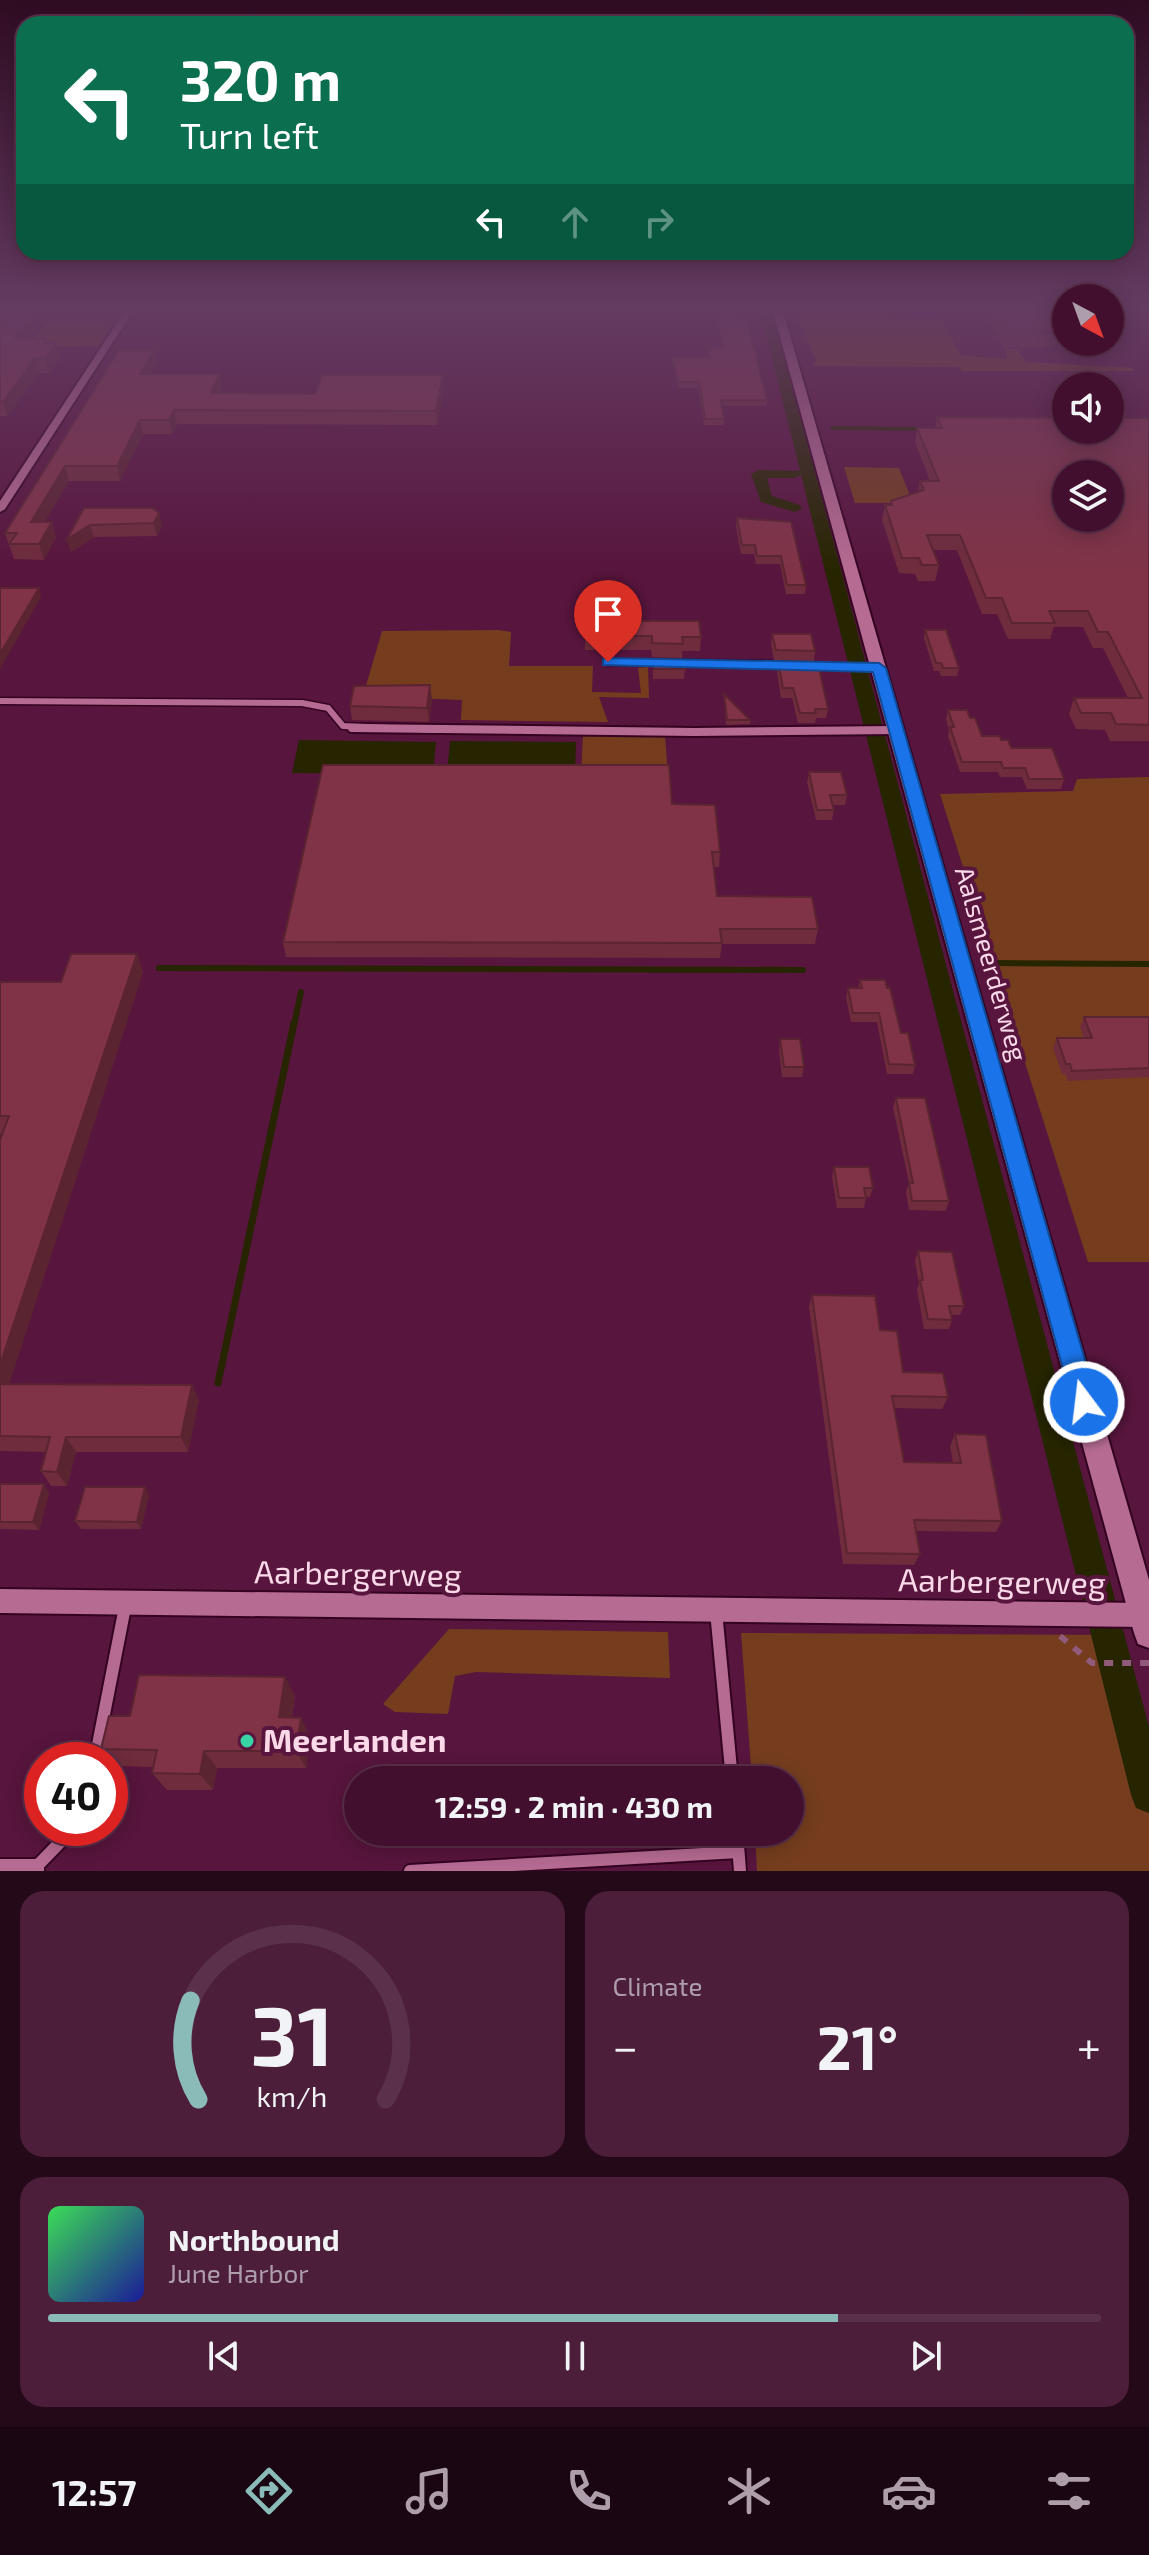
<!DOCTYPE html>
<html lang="en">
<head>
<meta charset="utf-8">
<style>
	body { margin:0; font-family:"Exo 2",sans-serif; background:#4c1e3a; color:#f1f3f6; height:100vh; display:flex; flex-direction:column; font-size:30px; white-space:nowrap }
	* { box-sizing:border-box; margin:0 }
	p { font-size:26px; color:#ae9daa }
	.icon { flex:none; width:44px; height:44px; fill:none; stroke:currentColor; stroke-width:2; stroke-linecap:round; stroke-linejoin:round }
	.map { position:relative; height:1871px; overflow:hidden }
	.side { display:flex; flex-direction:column; gap:20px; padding:20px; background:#240919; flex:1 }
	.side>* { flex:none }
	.hud { position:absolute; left:16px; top:16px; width:1118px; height:244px; border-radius:24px; box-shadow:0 4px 20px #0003,0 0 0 2px #5a304a; background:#0b6e4f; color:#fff; overflow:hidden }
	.needle { width:52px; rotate:139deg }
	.controls { position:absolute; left:1052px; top:284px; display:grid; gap:16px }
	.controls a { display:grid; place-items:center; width:72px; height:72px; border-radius:50%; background:#42102e; box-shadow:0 4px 20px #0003,0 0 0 2px #5a304a; font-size:40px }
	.speed { position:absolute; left:24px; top:1742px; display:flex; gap:16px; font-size:40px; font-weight:700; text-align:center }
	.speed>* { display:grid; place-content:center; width:104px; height:104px; border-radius:50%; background:#42102e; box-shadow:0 4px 20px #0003,0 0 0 2px #5a304a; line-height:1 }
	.speed .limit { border:12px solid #d22; background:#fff; color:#111 }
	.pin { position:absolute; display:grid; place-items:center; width:68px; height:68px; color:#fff; margin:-82px -34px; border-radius:50% 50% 50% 0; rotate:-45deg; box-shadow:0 0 8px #0007 }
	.pin .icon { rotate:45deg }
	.me { position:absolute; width:88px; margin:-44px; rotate:345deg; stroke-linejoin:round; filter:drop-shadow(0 0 6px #0008) }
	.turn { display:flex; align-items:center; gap:28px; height:168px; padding:0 32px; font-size:36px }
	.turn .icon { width:104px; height:104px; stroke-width:2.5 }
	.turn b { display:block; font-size:56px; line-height:68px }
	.lanes { display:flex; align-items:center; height:76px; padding:0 32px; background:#0003; justify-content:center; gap:40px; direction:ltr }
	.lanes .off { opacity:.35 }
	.big { font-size:60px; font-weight:700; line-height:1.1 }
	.side .widget { flex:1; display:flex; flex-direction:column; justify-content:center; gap:12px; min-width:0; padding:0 28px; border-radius:24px; background:#4c1e3a }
	.side .dial { align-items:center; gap:0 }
	.dial svg { height:208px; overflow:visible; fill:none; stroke:#5a304a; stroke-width:7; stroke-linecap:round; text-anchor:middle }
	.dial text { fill:#f1f3f6; stroke:none }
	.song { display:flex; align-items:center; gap:24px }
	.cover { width:96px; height:96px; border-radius:12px; background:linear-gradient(135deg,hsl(130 70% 55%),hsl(240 70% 35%)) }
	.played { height:8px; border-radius:4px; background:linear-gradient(90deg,#8bbbb9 75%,#5a304a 75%) }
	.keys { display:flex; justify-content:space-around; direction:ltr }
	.heat { display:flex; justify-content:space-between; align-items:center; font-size:44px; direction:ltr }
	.side .tiles { flex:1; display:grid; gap:20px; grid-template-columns:1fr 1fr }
	.widget:last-child { grid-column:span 2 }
	.trip { position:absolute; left:344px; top:1766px; width:460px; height:80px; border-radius:40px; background:#42102e; box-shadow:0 4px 20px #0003,0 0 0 2px #5a304a; font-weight:700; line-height:80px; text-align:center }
	.dock { display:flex; height:128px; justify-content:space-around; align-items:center; background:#1a0612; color:#ae9daa }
	.dock .icon { width:56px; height:56px }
	.dock .current { color:#8bbbb9 }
	.dock b { font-size:36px; color:#f1f3f6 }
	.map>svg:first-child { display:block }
</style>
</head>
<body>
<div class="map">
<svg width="1149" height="1871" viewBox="0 0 1149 1871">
	<rect width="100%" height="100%" fill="#58153d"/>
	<g fill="#753d1e">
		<polygon points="796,313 1066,315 1066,319 942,319 960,355 1007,359 1006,348 1017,350 1026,362 1132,368 1134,371 962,371 959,367 813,366 816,360"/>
		<polygon points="48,321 113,321 99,346 25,348"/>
		<polygon points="844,467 899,468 913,503 855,503"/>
		<polygon points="498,630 511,632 509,666 593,666 592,692 641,693 638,668 648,667 649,698 599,697 608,722 461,720 462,700 363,696 382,631"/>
		<polygon points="583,734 665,736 668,776 581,777"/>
		<polygon points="1149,777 1149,1262 1088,1262 940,794 1073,791 1077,779"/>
		<polygon points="449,1629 668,1632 670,1678 476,1672 455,1676 448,1714 395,1712 383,1704"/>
		<polygon points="741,1633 1122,1635 1149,1737 1149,1871 757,1871 755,1832 790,1832 790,1780 752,1780"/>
	</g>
	<g fill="#262500">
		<polygon points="299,740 436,742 433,774 292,773"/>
		<polygon points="450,741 576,742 575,773 447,773"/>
	</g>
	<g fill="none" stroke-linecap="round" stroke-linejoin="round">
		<polyline stroke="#262500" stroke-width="4" points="832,428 922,429"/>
		<g stroke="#262500" stroke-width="6">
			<polyline points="994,963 1149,964"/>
			<polyline points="159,968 803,970"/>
			<polyline points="294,1025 301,992"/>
		</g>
		<polyline stroke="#262500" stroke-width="7" points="218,1383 294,1023"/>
		<polygon fill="#262500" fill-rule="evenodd" points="760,311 772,311 1149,1727 1149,1813 1136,1808 1131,1795 801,475 795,478 767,478 772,496 800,505 802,508 795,512 761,502 751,474 758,470 800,471"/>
		<g stroke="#350322" stroke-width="9">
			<g id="service-far2">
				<polyline points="608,662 788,664"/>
				<polyline points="809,665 879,668"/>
				<polyline points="0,701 302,703 328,708 343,726 438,730"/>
			</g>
		</g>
		<g stroke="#350322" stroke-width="12">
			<polyline id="service-far1" points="352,728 694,732 897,730"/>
		</g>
		<g stroke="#350322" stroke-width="16">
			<g id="service">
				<polyline points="716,1611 732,1780"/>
				<polyline points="95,1760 125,1607"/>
				<polyline points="737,1832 740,1871"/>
				<polyline points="0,1865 38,1865"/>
				<polyline points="38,1871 38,1865 74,1828"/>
				<polyline points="410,1871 738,1852"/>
			</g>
		</g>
		<g stroke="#350322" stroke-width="4">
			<g id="minor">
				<polygon points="125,311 133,311 5,509 0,512 0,501"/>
				<polygon points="0,1589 1144,1603 1149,1605 1149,1625 1144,1627 0,1613"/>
			</g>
		</g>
		<g stroke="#350322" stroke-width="4">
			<polygon id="tertiary" points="773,311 783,311 1149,1580 1149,1648 1138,1644 1134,1633"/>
		</g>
		<polyline stroke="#915a7a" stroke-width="6" stroke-dasharray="9 9" stroke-linecap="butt" points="1060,1636 1092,1663 1149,1663"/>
		<use href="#service-far2" stroke="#b66b92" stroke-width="6"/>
		<use href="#service-far1" stroke="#b66b92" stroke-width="8"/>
		<use href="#service" stroke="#b66b92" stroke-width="12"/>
		<use href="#minor" fill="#b66b92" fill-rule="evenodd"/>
		<use href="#tertiary" fill="#b66b92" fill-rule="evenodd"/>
	</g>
	<g fill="#6e2c3c">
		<polygon points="0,311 51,311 29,339 47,343 56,343 60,357 49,373 39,373 7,416 0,416"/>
		<polygon points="715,311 767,400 766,406 722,406 724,419 724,425 704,425 698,388 678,388 672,364 672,357 708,357 708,348 722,348 715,316"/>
		<polygon points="990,311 1066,311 1066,342 1097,342 1095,347 1003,347 988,319"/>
		<polygon points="154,350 157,363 151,374 223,388 220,393 315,394 443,375 444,389 437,425 177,424 172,434 143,434 120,481 69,481 44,522 56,537 44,560 14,559 5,533"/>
		<polygon points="937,417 1149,418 1149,741 1110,741 1105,730 1076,729 1069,714 1074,698 1128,698 1103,648 1093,648 1083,627 1054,627 1050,639 1008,639 997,614 982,614 957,550 933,550 939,565 935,581 918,581 915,574 899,573 882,520 885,505 890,505 891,501 918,492 920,481 930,481 915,442 917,428 935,428"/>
		<polygon points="84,508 159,513 162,526 157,536 94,537 71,552 67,539"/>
		<polygon points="737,518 791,522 806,585 805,594 786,594 780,564 756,564 754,554 741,554 736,526"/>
		<polygon points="585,621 701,637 700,651 682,651 682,658 652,657 651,650 585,650"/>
		<polygon points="925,630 959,668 957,676 941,676 939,671 934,671 924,638"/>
		<polygon points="772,634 815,651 814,661 774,660 771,643"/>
		<polygon points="653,660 685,669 684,679 653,679"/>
		<polygon points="778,662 828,709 826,718 816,718 815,723 798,723 792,698 781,698 777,672"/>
		<polygon points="724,694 750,720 750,724 726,725"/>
		<polygon points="432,700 429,722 352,720 350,706"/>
		<polygon points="948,710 970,718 982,736 1001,740 1011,748 1064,779 1061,789 1027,789 1022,777 1000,777 998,772 960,772 948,736 949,730 946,719"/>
		<polygon points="809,772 847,795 845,805 833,805 834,810 832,820 816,820 807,782"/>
		<polygon points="672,804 720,852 719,867 714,867 717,896 818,929 815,944 722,944 720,958 286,957 283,942"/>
		<polygon points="137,954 143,972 9,1384 199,1400 188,1452 76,1452 67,1486 51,1486 41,1471 46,1452 0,1451 0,1140 2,1134 0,1134 0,982 61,982"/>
		<polygon points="860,980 901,1033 915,1065 913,1074 887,1074 877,1022 851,1022 846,997 848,988 858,988"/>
		<polygon points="1084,1017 1149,1017 1149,1077 1068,1081 1065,1074 1062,1074 1053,1048 1057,1038 1084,1038 1080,1027"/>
		<polygon points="780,1039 804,1067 802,1077 782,1077 779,1049"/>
		<polygon points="896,1098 949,1201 946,1211 909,1210 906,1192 909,1183 893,1107"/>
		<polygon points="834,1167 873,1188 870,1197 866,1197 864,1208 837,1208 832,1177"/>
		<polygon points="918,1251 964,1306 960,1315 951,1315 952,1320 949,1329 924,1329 917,1289 919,1284 915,1261"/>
		<polygon points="812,1295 880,1330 903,1372 948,1397 942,1409 894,1408 904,1462 953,1463 950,1446 955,1434 1002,1521 996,1532 916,1531 920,1554 914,1565 843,1564 809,1307"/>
		<polygon points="0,1484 49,1493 39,1530 0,1529"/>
		<polygon points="149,1495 141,1529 81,1529 75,1521"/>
		<polygon points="295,1696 292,1718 310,1736 306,1768 217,1768 213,1790 167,1790 152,1773 153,1767 117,1766 101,1749 130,1716"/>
	</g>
	<g fill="#5a2431">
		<polygon points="37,311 51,311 18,353 14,339"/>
		<polygon points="46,339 50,352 56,343 60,357 49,373 45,358 44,343"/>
		<polygon points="154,350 157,363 143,388 140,374"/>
		<polygon points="35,358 39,373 7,416 3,402"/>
		<polygon points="220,374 223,388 214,407 211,393"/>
		<polygon points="443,375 444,389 437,425 436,411"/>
		<polygon points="174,410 177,424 172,434 169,420"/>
		<polygon points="140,420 143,434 120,481 117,466"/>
		<polygon points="65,466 69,481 36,537 31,522"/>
		<polygon points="159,513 162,526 157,536 154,523"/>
		<polygon points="52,522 56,537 44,560 39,544"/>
		<polygon points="90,525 94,537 71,552 67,539"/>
		<polygon points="39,588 41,597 0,669 0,654"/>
		<polygon points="430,685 432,700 429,722 427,708"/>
		<polygon points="137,954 143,972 4,1400 0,1393 0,1365"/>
		<polygon points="192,1385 199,1400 188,1452 181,1437"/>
		<polygon points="66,1437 76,1452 67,1486 57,1472"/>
		<polygon points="44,1484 49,1493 39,1530 33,1522"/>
		<polygon points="145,1487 149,1495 141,1529 137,1522"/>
		<polygon points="285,1677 295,1696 289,1735 279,1717"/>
		<polygon points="301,1718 310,1736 306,1768 296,1751"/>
		<polygon points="204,1751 217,1768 213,1790 200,1774"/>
	</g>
	<g fill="#803346" stroke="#5a2431" stroke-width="2" fill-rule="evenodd">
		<polygon points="0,311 37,311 14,339 46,339 44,343 56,343 45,358 35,358 3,402 0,402"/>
		<polygon points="715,311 739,311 740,317 747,320 767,400 721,400 724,419 705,419 699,382 678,382 672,357 710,357 708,348 724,348"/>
		<polygon points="995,311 1066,311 1066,332 1007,331"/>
		<polygon points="119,350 154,350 140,374 220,374 211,393 315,394 322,375 443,375 436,411 174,410 169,420 140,420 117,466 65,466 31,522 52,522 39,544 9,544 17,533 5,533"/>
		<path d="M 937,417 L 1066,418 L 1066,430 L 1110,430 L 1110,418 L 1149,418 L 1149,725 L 1116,724 L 1111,713 L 1081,713 L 1074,698 L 1142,698 L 1108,632 L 1098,632 L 1088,611 L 1049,611 L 1055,623 L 1012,623 L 1002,598 L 986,598 L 960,535 L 927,535 L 939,565 L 922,565 L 919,558 L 902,558 L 885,505 L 892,505 L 891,501 L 924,490 L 920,481 L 939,481 L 917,428 L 942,428 ZM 1066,474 L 1110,474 L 1110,518 L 1066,518 Z"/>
		<polygon points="84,508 152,508 159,513 154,523 90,525 67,539"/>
		<polygon points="737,518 791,522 806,585 787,585 781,556 757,556 755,545 742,545"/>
		<polygon points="0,588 39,588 0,654"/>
		<polygon points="585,621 699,621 701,637 682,637 683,644 652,643 652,636 585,636"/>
		<polygon points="925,630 946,630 959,668 943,668 941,663 936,663"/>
		<polygon points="772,634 811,634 815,651 776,650"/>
		<polygon points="653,660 684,660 685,669 654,669"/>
		<polygon points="778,662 818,663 828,709 815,709 816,713 800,713 793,688 783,688"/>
		<polygon points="430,685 427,708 350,706 354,686"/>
		<polygon points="724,694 750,720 727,720"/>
		<polygon points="948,710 967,710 970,718 975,718 982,736 1000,736 1001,740 1008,740 1011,748 1052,748 1064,779 1029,779 1025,768 1003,768 1001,762 962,762 950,727 954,727"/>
		<polygon points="323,765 669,765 672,804 715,805 720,852 712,852 717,896 812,897 818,929 720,929 722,943 283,942"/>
		<polygon points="809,772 841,772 847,795 830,795 834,810 817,810"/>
		<polygon points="71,954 137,954 0,1365 0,1140 9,1116 0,1116 0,982 61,982"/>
		<polygon points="860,980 885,980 887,988 890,988 901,1033 908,1033 915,1065 889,1064 879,1013 853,1013 848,988 862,988"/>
		<polygon points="1084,1017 1149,1017 1149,1068 1072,1071 1070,1064 1066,1064 1057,1038 1092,1038"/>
		<polygon points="780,1039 800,1039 804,1067 784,1067"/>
		<polygon points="896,1098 925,1098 949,1201 912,1201 909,1183 913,1183"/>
		<polygon points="834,1167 869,1167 873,1188 864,1188 866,1198 839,1198"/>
		<polygon points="918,1251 952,1252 964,1306 949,1306 952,1320 928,1319 920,1280 923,1280"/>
		<polygon points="812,1295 875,1296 880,1330 897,1331 903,1372 943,1373 948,1397 892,1396 904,1462 961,1463 955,1434 986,1435 1002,1521 914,1520 920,1554 847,1553"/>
		<polygon points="0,1384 192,1385 181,1437 66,1437 57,1472 41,1471 50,1437 0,1436"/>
		<polygon points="0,1484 44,1484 33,1522 0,1522"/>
		<polygon points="85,1487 145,1487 137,1522 75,1521"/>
		<polygon points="139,1675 285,1677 279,1717 301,1718 296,1751 204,1751 200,1774 152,1773 157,1750 101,1749 109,1716 130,1716"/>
	</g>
	<linearGradient id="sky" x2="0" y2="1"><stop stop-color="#300c22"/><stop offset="0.54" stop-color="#643b62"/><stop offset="1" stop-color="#643b62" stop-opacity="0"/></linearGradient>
	<rect width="1149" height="573" fill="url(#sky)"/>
	<polygon fill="#1a73e8" stroke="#114b97" stroke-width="2" points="608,658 879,663 886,668 1097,1402 1093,1410 1084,1413 1076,1410 1072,1402 873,672 603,665 603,659"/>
	<circle fill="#39d4a5" stroke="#58153d" stroke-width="3" cx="247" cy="1741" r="8"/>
	<g text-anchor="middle" stroke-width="8" stroke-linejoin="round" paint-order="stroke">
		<g font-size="26" fill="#fbd9e9" stroke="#58153d">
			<text transform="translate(991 964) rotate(74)" y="9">Aalsmeerderweg</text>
		</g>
		<g font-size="32" fill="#fbd9e9" stroke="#58153d">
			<text transform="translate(358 1574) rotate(1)" y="11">Aarbergerweg</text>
			<text transform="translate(1002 1582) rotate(1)" y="11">Aarbergerweg</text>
		</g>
		<g font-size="32" font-weight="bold" fill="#fbd9e9" stroke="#58153d" text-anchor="start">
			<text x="263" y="1752">Meerlanden</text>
		</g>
	</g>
</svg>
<div class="controls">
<a><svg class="needle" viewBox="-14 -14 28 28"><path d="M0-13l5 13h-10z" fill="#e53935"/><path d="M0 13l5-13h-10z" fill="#ae9daa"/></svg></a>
<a><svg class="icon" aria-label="sound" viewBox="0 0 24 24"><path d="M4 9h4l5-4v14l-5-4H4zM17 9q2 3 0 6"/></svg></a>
<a><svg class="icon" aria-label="layers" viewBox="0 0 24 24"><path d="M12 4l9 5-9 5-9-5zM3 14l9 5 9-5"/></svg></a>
</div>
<div class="speed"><div class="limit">40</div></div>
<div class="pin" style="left:608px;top:662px;background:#d93025"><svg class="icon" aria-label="arrive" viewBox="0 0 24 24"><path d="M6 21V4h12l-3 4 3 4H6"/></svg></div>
<svg class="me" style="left:1084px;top:1402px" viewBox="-20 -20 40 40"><circle r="17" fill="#1a73e8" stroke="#fff" stroke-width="3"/><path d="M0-11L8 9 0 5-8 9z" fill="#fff"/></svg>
<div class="trip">12:59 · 2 min · 430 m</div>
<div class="hud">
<div class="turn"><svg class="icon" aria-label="left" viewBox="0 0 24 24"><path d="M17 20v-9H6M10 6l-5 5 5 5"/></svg><div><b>320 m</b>Turn left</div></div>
<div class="lanes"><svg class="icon" aria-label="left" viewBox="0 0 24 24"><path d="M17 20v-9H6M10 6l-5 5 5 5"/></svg><svg class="icon off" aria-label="ahead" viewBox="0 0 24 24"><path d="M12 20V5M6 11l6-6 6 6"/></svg><svg class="icon off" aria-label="right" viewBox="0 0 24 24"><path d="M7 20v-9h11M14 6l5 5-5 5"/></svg></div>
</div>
</div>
<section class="side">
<div class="tiles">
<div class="widget dial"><svg viewBox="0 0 100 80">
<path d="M14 69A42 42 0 1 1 86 69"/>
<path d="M14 69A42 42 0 0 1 11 31" stroke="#8bbbb9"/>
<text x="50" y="56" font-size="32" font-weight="700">31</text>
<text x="50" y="72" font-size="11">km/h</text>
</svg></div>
<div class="widget"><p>Climate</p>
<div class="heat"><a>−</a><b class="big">21°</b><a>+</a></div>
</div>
<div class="widget">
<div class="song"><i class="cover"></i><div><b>Northbound</b><p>June Harbor</p></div></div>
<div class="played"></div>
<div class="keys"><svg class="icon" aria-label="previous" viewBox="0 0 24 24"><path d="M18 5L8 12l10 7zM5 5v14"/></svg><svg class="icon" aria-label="pause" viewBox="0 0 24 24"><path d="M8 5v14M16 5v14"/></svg><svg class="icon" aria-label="next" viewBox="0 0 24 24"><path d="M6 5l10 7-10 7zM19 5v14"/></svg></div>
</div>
</div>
</section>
<nav class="dock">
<b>12:57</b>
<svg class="icon current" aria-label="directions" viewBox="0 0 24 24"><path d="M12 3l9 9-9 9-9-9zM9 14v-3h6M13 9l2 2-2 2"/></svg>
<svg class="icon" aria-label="music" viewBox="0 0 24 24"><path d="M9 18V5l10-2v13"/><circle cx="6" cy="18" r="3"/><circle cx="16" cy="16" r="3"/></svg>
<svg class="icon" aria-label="phone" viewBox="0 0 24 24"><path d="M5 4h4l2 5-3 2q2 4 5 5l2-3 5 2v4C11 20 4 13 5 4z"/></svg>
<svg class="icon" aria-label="climate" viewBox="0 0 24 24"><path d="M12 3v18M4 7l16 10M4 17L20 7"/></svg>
<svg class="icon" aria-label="car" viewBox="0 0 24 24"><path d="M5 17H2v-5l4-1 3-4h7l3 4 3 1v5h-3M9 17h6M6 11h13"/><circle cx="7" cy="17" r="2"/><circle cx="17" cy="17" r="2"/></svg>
<svg class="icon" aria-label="filters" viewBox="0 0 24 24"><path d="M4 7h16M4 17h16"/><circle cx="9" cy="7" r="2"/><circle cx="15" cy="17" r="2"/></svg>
</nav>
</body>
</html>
